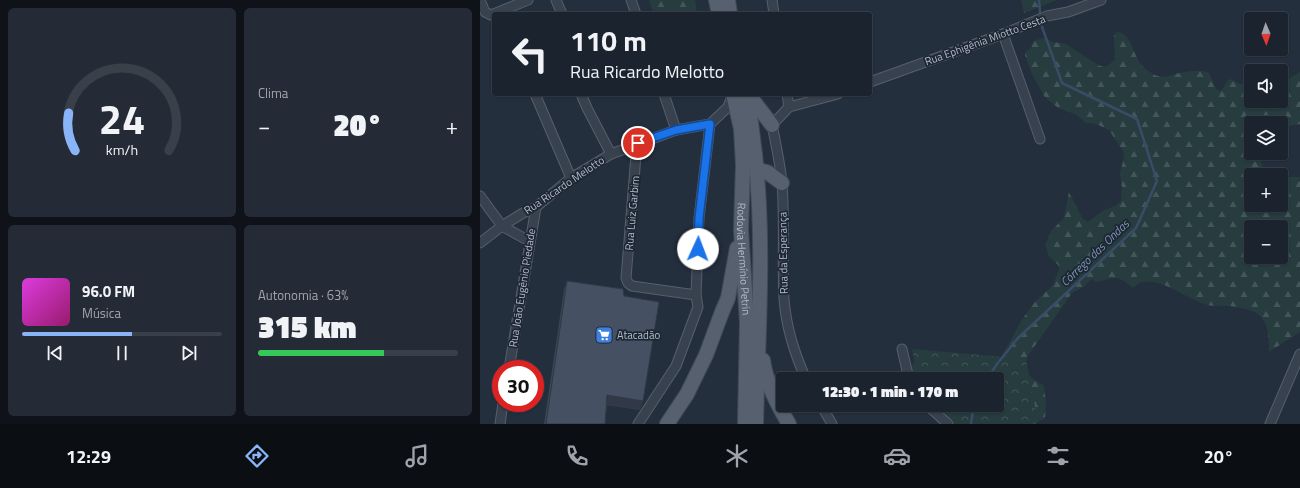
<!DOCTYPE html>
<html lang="pt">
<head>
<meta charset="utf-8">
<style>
	body { margin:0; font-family:"Titillium Web",sans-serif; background:#242b36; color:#f1f3f6; height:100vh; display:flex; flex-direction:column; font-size:15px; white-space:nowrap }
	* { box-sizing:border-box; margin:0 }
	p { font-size:13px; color:#a0a4aa }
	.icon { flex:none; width:22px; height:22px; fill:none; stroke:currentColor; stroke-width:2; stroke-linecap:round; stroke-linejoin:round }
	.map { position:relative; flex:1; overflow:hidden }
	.panel { display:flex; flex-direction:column; gap:8px; padding:8px; background:#0f1319; width:480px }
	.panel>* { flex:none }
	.banner { position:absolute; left:12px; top:12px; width:380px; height:84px; border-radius:4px; box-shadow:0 1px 3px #0004,0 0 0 1px #39404a; background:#1b232e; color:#f1f3f6; overflow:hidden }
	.needle { width:26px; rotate:178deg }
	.fabs { position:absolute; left:764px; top:12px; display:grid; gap:8px }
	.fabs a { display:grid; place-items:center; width:44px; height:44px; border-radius:4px; background:#1b232e; box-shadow:0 1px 3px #0004,0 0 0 1px #39404a; font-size:20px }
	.speed { position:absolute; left:12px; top:360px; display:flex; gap:8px; font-size:20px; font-weight:700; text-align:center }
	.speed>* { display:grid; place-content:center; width:52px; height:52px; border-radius:50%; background:#1b232e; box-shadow:0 1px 3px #0004,0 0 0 1px #39404a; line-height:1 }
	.speed .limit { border:6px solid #d22; background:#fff; color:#111 }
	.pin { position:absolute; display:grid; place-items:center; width:34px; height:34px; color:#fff; margin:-17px; border:2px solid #fff; border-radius:50%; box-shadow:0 1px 4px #0007 }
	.me { position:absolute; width:44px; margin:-22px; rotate:2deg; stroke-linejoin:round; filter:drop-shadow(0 0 3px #0008) }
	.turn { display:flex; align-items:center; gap:14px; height:84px; padding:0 12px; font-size:18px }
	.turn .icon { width:52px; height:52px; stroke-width:2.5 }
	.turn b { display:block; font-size:28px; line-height:34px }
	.big { font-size:30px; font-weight:800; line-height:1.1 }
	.panel .tile { flex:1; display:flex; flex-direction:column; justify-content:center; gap:6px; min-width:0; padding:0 14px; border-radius:6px; background:#242b36 }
	.panel .dial { align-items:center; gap:0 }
	.dial svg { height:104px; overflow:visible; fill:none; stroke:#39404a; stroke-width:7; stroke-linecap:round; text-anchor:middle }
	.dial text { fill:#f1f3f6; stroke:none }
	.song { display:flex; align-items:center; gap:12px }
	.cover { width:48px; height:48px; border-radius:6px; background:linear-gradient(135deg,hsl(300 70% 55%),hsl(320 70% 35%)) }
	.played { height:4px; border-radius:2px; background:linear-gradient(90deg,#8ab4f8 55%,#39404a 55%) }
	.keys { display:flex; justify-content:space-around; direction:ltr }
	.heat { display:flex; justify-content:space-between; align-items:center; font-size:22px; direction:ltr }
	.charge { height:6px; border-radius:3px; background:linear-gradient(90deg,#34c759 63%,#39404a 0) }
	.panel .tiles { flex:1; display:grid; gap:8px; grid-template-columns:repeat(2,1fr) }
	.trip { position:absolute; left:296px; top:372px; width:228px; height:40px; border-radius:4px; background:#1b232e; box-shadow:0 1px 3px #0004,0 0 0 1px #39404a; font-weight:800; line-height:40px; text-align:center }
	.tab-bar { display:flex; height:64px; justify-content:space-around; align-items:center; background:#0b0e12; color:#a0a4aa }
	.tab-bar .icon { width:28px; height:28px }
	.tab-bar .selected { color:#8ab4f8 }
	.tab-bar b { font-size:18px; color:#f1f3f6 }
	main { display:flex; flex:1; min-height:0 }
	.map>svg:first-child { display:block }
</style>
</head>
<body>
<main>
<section class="panel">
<div class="tiles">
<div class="tile dial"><svg viewBox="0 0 100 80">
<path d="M14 69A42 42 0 1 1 86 69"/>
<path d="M14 69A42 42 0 0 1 9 40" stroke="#8ab4f8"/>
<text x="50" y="56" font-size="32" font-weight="700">24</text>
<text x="50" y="72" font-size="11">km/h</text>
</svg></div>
<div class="tile"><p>Clima</p>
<div class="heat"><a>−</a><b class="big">20°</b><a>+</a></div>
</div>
<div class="tile">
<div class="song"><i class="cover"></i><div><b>96.0 FM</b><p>Música</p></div></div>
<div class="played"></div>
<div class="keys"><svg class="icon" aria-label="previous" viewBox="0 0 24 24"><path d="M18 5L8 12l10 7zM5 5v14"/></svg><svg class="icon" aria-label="pause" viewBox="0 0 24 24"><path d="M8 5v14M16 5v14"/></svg><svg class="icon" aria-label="next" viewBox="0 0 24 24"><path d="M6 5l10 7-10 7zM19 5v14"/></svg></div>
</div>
<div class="tile"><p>Autonomia · 63%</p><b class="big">315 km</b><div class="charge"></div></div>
</div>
</section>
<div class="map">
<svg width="820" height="424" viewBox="0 0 820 424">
	<defs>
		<pattern id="forest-firs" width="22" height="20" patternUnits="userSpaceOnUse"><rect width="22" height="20" fill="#263c3f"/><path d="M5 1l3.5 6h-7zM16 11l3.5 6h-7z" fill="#435659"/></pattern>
		<pattern id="park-crowns" width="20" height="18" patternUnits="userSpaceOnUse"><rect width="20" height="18" fill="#263c3f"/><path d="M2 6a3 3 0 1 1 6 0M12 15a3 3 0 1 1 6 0" fill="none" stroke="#435659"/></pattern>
	</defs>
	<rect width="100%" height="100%" fill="#242f3e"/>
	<g fill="url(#forest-firs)" fill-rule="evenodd">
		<polygon points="169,0 215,0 217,14 174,14"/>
		<polygon points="541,0 577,0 544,13"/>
		<path d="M 636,32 C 654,32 652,61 667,70 C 670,72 674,75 678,76 C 685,78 692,75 699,73 C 709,71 720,69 729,73 L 735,87 L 739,91 L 742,90 L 747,81 L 751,79 L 759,84 L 771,83 L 771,101 L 801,101 C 801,83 806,80 820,72 L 820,124 L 801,127 L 801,123 L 771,123 L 771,153 L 780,153 C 780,163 782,170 792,175 L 771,175 L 771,205 L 801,205 L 801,177 L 820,177 L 820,332 L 789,352 C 789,340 789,323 779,315 C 772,309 758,307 750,306 C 743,305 735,307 728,305 C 710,301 683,278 663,282 C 659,282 656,286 653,288 C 637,274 636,278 616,282 L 612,279 L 603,287 L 592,293 L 547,357 L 544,370 L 553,379 L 564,386 L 566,403 L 565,418 L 554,424 L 463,424 L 461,411 L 453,405 L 517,405 L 517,379 L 432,379 L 432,365 L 443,355 L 521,358 L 541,321 L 555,302 L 573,285 L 580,267 L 569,256 L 565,245 L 571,231 L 584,218 L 589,192 L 603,219 L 608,222 L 624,210 L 635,206 L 641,201 L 642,189 L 640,173 L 644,157 L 643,151 L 629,130 L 616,124 L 606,123 L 595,114 L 578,108 L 564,96 L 552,74 L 545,55 L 546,51 L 551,48 L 553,41 L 563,38 L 573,42 L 586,44 L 618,65 L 624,67 L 630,64 L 635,59 L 634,36 ZM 771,227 L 801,227 L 801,257 L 771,257 Z"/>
	</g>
	<polygon fill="url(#park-crowns)" points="432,349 546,359 558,422 542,424 479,424 454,405 517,405 517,379 438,379"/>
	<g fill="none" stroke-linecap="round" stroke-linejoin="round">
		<g stroke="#394c67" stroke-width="2.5">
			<polyline points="507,379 517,364 538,338 656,228 677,181 657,119 582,83 561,24 559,0"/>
			<polyline points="491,424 494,405"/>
		</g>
		<g stroke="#565f6c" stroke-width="11">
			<g id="street">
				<polyline points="0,0 5,12 11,15 48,0"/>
				<polyline points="76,0 82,14"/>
				<polyline points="151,0 156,14"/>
				<polyline points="292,0 294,14"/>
				<polyline points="523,34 560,139"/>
				<polyline points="390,82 523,34 567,16 588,12 621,0"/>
				<polyline points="55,94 91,178"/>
				<polyline points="101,94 107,108 131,154"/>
				<polyline points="184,94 196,130"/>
				<polyline points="307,94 309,107"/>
				<polyline points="157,143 146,278 148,283 152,286 216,295"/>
				<polyline points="0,196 22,226 49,241"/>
				<polyline points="0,243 22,226 43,213 56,207 91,178 131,154 196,130 230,124 248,107 252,96"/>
				<polyline points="422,349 429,379"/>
				<polyline points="29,369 56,207"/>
				<path d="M 326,379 C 315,355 306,326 304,299 C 302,261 305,222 302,183 C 300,163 296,144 292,125 L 309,107 L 358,94"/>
				<polyline points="341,405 352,424"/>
				<polyline points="447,405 468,424"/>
				<polyline points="20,424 23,403"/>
				<polyline points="158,424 196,366 218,307 216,295 219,218 230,124"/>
				<polyline points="790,424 820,354"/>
			</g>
		</g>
		<g stroke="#414a57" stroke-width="16">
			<g id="primary">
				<polyline points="236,0 239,14"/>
				<polyline points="248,0 250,14"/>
				<path id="s1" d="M 253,94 L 261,129 L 263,165 L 261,230 L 267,322 L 265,424"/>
				<path d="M 266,94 C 271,113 272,134 275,154 C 285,243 278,334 276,424"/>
				<polyline points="268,94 292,125"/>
				<polyline points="277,170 287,172 302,183"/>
				<path d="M 283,360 C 286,383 297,404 309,424"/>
				<polyline points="187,424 207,394 226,355 242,312 248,298 257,248"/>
			</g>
		</g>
		<use href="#street" stroke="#38414e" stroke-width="9"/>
		<use href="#primary" stroke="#56606e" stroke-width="14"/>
	</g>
	<polygon fill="#3b4654" points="87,281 160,410 127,405 125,424 64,424 84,290"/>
	<polygon fill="#303945" points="127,395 163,401 160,410 124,404"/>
	<polygon fill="#455162" stroke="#303945" points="87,281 143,289 144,296 179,302 163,401 127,395 125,424 66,424"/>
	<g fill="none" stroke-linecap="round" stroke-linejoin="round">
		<g stroke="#114b97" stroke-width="10">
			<polyline id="route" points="158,143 196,130 230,124 219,218 218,249"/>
		</g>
		<use href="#route" stroke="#1a73e8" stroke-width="7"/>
	</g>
	<defs>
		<g id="supermarket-square" transform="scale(0.9)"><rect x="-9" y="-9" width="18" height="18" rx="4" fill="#3f7fe0" stroke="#1d2633"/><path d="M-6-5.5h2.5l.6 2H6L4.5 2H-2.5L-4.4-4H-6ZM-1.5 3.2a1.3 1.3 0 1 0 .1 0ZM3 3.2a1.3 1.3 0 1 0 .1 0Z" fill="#fff"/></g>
	</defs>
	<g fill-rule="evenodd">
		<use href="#supermarket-square" x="124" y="335"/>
	</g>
	<g text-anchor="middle" stroke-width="3.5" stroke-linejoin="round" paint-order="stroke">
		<g font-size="11" fill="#b4bcc9" stroke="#1d2633">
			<text transform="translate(505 40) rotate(-20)" y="4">Rua Ephigênia Miotto Cesta</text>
			<text transform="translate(84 185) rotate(-34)" y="4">Rua Ricardo Melotto</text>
			<text transform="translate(152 213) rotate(-85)" y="4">Rua Luiz Garbim</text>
			<text transform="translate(303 253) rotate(-91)" y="4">Rua da Esperança</text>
			<text dy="4" stroke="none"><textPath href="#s1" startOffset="166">Rodovia Hermínio Petrin</textPath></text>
			<text transform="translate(42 288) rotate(-81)" y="4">Rua João Eugênio Piedade</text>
		</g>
		<g font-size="11" fill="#b4bcc9" stroke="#1d2633" text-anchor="start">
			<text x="137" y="339">Atacadão</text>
		</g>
		<g font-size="12" font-style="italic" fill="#7c92b1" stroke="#1d2633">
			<text transform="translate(615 253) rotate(-44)" y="4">Córrego das Ondas</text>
		</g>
	</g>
</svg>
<div class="fabs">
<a><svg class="needle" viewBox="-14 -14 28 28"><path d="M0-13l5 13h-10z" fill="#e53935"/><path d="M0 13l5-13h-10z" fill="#a0a4aa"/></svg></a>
<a><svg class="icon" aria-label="sound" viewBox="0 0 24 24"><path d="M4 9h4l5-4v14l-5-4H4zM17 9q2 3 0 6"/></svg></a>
<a><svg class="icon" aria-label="layers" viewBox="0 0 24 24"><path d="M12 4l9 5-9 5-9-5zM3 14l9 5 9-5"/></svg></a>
<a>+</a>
<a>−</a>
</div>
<div class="speed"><div class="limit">30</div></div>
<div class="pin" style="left:158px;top:143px;background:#d93025"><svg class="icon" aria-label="arrive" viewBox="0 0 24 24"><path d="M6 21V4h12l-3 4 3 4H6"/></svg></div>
<svg class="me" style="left:218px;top:249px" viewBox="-20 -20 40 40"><circle r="19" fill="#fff"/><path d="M0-13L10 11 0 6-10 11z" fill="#1a73e8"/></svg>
<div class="trip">12:30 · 1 min · 170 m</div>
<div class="banner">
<div class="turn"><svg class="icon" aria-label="left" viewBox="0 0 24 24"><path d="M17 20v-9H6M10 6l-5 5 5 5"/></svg><div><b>110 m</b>Rua Ricardo Melotto</div></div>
</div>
</div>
</main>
<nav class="tab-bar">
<b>12:29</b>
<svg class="icon selected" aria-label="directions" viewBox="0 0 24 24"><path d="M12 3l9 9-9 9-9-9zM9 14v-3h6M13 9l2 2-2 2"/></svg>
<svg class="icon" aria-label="music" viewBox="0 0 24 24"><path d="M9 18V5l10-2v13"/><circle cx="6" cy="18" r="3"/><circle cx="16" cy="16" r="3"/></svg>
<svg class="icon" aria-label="phone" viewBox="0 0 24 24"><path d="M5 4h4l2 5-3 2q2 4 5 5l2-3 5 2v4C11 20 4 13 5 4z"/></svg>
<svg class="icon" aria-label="climate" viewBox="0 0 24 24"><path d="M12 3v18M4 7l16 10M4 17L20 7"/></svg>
<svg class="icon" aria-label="car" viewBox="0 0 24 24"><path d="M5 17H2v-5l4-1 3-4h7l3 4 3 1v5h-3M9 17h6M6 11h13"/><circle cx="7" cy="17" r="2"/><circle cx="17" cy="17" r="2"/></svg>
<svg class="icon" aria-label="filters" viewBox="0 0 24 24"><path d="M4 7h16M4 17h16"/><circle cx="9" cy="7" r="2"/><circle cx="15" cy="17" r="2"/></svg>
<b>20°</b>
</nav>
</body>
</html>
